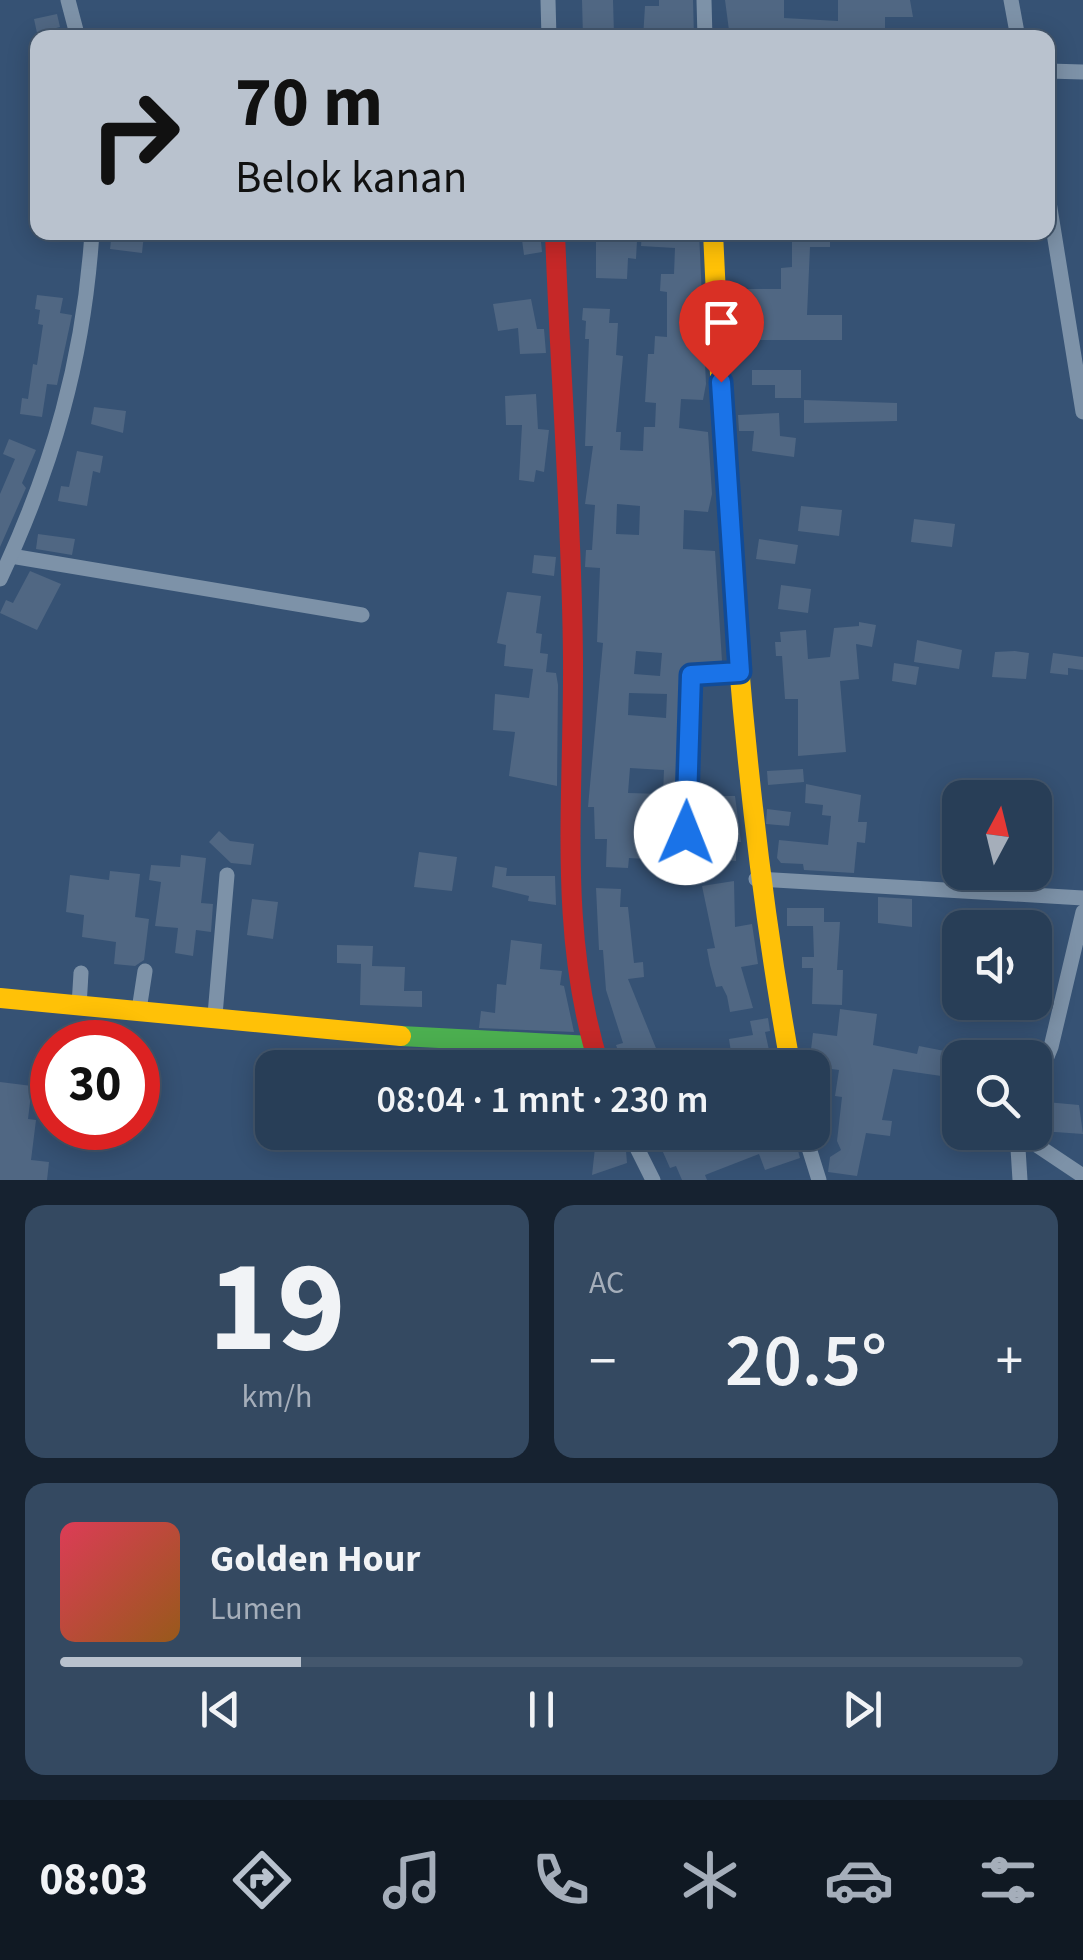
<!DOCTYPE html>
<html lang="id">
<head>
<meta charset="utf-8">
<style>
	body { margin:0; font-family:"Source Sans 3",sans-serif; background:#344961; color:#f1f3f6; height:100vh; display:flex; flex-direction:column; font-size:38px; white-space:nowrap }
	* { box-sizing:border-box; margin:0 }
	p { font-size:32px; color:#a5aeba }
	.icon { flex:none; width:55px; height:55px; fill:none; stroke:currentColor; stroke-width:2; stroke-linecap:round; stroke-linejoin:round }
	.map { position:relative; height:1180px; overflow:hidden }
	.panel { display:flex; flex-direction:column; gap:25px; padding:25px; background:#162230; flex:1 }
	.panel>* { flex:none }
	.guide { position:absolute; left:30px; top:30px; width:1025px; height:210px; border-radius:20px; box-shadow:0 5px 25px #0003,0 0 0 2px #44576d; background:#b9c2ce; color:#111; overflow:hidden }
	.needle { width:65px; rotate:7deg }
	.controls { position:absolute; left:942px; top:780px; display:grid; gap:20px }
	.controls a { display:grid; place-items:center; width:110px; height:110px; border-radius:20px; background:#283e57; box-shadow:0 5px 25px #0003,0 0 0 2px #44576d; font-size:50px }
	.speed { position:absolute; left:30px; top:1020px; display:flex; gap:20px; font-size:50px; font-weight:700; text-align:center }
	.speed>* { display:grid; place-content:center; width:130px; height:130px; border-radius:50%; background:#283e57; box-shadow:0 5px 25px #0003,0 0 0 2px #44576d; line-height:1 }
	.speed .limit { border:15px solid #d22; background:#fff; color:#111 }
	.pin { position:absolute; display:grid; place-items:center; width:85px; height:85px; color:#fff; margin:-102px -42px; border-radius:50% 50% 50% 0; rotate:-45deg; box-shadow:0 0 10px #0007 }
	.pin .icon { rotate:45deg }
	.me { position:absolute; width:110px; margin:-55px; rotate:1deg; stroke-linejoin:round; filter:drop-shadow(0 0 8px #0008) }
	.turn { display:flex; align-items:center; gap:35px; height:210px; padding:0 40px; font-size:45px }
	.turn .icon { width:130px; height:130px; stroke-width:2.5 }
	.turn b { display:block; font-size:70px; line-height:85px }
	.big { font-size:75px; font-weight:600; line-height:1.1 }
	.panel .widget { flex:1; display:flex; flex-direction:column; justify-content:center; gap:15px; min-width:0; padding:0 35px; border-radius:20px; background:#344961 }
	.panel .dial { align-items:center; gap:0 }
	.dial b { font-size:130px; line-height:1 }
	.song { display:flex; align-items:center; gap:30px }
	.cover { width:120px; height:120px; border-radius:15px; background:linear-gradient(135deg,hsl(350 70% 55%),hsl(30 70% 35%)) }
	.played { height:10px; border-radius:5px; background:linear-gradient(90deg,#b9c2ce 25%,#44576d 25%) }
	.keys { display:flex; justify-content:space-around; direction:ltr }
	.heat { display:flex; justify-content:space-between; align-items:center; font-size:55px; direction:ltr }
	.panel .tiles { flex:1; display:grid; gap:25px; grid-template-columns:1fr 1fr }
	.widget:last-child { grid-column:span 2 }
	.trip { position:absolute; left:255px; top:1050px; width:575px; height:100px; border-radius:20px; background:#283e57; box-shadow:0 5px 25px #0003,0 0 0 2px #44576d; font-weight:600; line-height:100px; text-align:center }
	.tabs { display:flex; height:160px; justify-content:space-around; align-items:center; background:#101923; color:#a5aeba }
	.tabs .icon { width:70px; height:70px }
	.tabs .selected { color:#b9c2ce }
	.tabs b { font-size:45px; color:#f1f3f6 }
	.map>svg:first-child { display:block }
</style>
</head>
<body>
<div class="map">
<svg width="1083" height="1180" viewBox="0 0 1083 1180">
	<rect width="100%" height="100%" fill="#365274"/>
	<g fill="#506783" fill-rule="evenodd">
		<polygon points="582,0 613,0 614,35 583,38"/>
		<polygon points="659,0 693,0 694,38 643,38 645,6 659,6"/>
		<polygon points="725,0 784,0 784,18 838,21 838,0 910,0 913,17 885,17 885,38 730,38"/>
		<polygon points="57,14 60,27 37,33 34,19"/>
		<polygon points="112,232 144,234 142,253 110,249"/>
		<polygon points="521,232 540,232 542,252 524,255"/>
		<path d="M 642,232 L 699,232 L 706,384 L 703,400 L 681,399 L 679,428 L 708,432 L 712,494 L 708,512 L 684,510 L 683,549 L 715,551 L 722,661 L 690,664 L 681,670 L 675,811 L 656,810 L 654,835 L 665,835 L 664,860 L 629,858 L 628,868 L 606,867 L 607,839 L 595,839 L 594,807 L 588,807 L 603,643 L 597,642 L 600,568 L 585,567 L 586,550 L 592,550 L 595,505 L 585,504 L 593,446 L 585,446 L 589,339 L 585,339 L 586,321 L 582,320 L 583,308 L 610,309 L 609,323 L 618,323 L 616,355 L 623,356 L 616,432 L 621,432 L 620,450 L 643,451 L 644,427 L 655,427 L 656,403 L 645,402 L 648,354 L 654,354 L 655,336 L 667,337 L 667,292 L 660,291 L 661,274 L 674,274 L 675,248 L 641,246 ZM 617,504 L 640,506 L 639,535 L 616,534 ZM 636,651 L 662,653 L 660,676 L 634,674 ZM 629,693 L 667,694 L 666,718 L 628,715 ZM 630,768 L 664,770 L 663,794 L 628,793 Z"/>
		<polygon points="792,232 830,232 830,247 810,247 807,315 842,315 842,340 749,340 745,289 781,289 781,268 792,267"/>
		<polygon points="596,239 637,241 636,259 628,258 627,279 596,278"/>
		<polygon points="37,295 63,298 60,313 72,315 57,385 47,384 42,417 20,414 22,398 28,399 33,364 37,365 43,325 38,324 40,310 35,309"/>
		<polygon points="531,299 537,329 544,329 546,353 520,354 518,328 498,331 493,304"/>
		<polygon points="752,370 801,370 801,398 775,398 775,385 752,385"/>
		<polygon points="536,394 538,429 549,430 544,472 536,470 534,482 519,480 522,425 506,425 505,396"/>
		<polygon points="804,400 897,403 897,421 804,423"/>
		<polygon points="94,407 126,411 123,433 91,424"/>
		<polygon points="779,413 780,436 796,438 794,457 752,451 754,431 739,431 738,415"/>
		<polygon points="9,439 36,450 22,483 26,488 0,547 0,494 15,459 3,454"/>
		<polygon points="77,451 103,456 100,473 93,471 87,506 58,501 61,486 69,487"/>
		<polygon points="801,506 842,510 839,536 798,531"/>
		<polygon points="914,519 955,524 952,547 911,542"/>
		<polygon points="38,534 75,539 72,555 36,549"/>
		<polygon points="759,539 798,545 795,564 756,559"/>
		<polygon points="534,555 556,557 554,576 532,573"/>
		<polygon points="30,571 61,584 37,630 0,613 6,600 13,603"/>
		<polygon points="781,585 811,589 808,613 778,609"/>
		<polygon points="507,592 541,596 536,633 542,634 540,653 548,654 546,672 556,673 558,685 557,786 509,776 515,732 493,730 495,694 529,698 533,669 504,666 506,645 497,643"/>
		<polygon points="859,622 876,625 872,647 856,644 859,679 840,681 846,752 798,756 798,699 785,699 782,656 776,656 775,642 781,642 780,632 806,630 808,659 830,657 834,628 859,626"/>
		<polygon points="917,640 962,650 959,669 914,662"/>
		<polygon points="1015,651 1029,653 1026,679 992,677 995,652"/>
		<polygon points="1053,653 1083,657 1083,670 1068,668 1068,675 1050,673"/>
		<polygon points="894,663 919,667 916,685 892,681"/>
		<polygon points="803,769 804,782 768,785 767,771"/>
		<polygon points="806,784 861,795 858,822 867,822 865,843 857,842 854,873 804,870 803,864 781,863 777,858 779,840 828,845 831,816 822,815 823,805 805,803"/>
		<polygon points="698,796 735,796 741,842 736,842 736,861 709,859 710,840 701,839"/>
		<polygon points="767,809 791,812 789,826 766,824"/>
		<polygon points="219,831 230,841 254,844 251,865 231,863 209,842"/>
		<polygon points="419,852 457,857 452,891 414,887"/>
		<polygon points="181,855 206,858 201,903 213,904 211,932 196,930 193,956 175,953 178,928 155,926 161,882 149,880 151,865 180,867"/>
		<polygon points="495,866 507,868 506,876 555,876 556,905 528,901 529,896 492,887"/>
		<polygon points="110,871 140,874 135,917 149,919 144,960 135,966 114,964 116,942 82,937 84,915 66,912 70,875 109,880"/>
		<polygon points="734,881 735,927 752,924 758,964 741,967 753,1008 730,1012 727,996 722,986 716,987 710,965 707,949 715,948 702,886"/>
		<polygon points="596,888 621,889 620,907 628,907 634,963 643,962 644,977 628,979 664,1068 624,1068 616,1045 623,1043 606,990 603,950 599,950"/>
		<polygon points="878,897 912,899 912,927 878,923"/>
		<polygon points="252,899 278,902 273,939 247,935"/>
		<polygon points="787,908 824,908 824,922 840,922 837,970 843,970 842,1005 812,1004 813,968 802,968 802,957 814,957 813,926 787,926"/>
		<polygon points="511,940 542,944 540,969 562,971 560,985 564,986 574,1032 479,1028 481,1011 495,1013 497,984 506,985"/>
		<polygon points="337,945 373,946 372,966 405,967 404,991 422,991 422,1007 360,1005 361,964 337,963"/>
		<polygon points="840,1009 877,1014 873,1045 917,1054 919,1046 960,1054 955,1078 893,1069 882,1120 892,1121 890,1136 866,1133 857,1176 828,1172 830,1157 841,1150 837,1141 842,1097 835,1096 839,1070 809,1066 813,1033 837,1036"/>
		<polygon points="768,1018 770,1031 765,1032 773,1068 692,1068 731,1052 729,1039 753,1035 750,1021"/>
		<polygon points="0,1082 32,1086 28,1119 36,1120 31,1160 49,1162 47,1180 0,1180"/>
		<polygon points="1046,1102 1079,1105 1083,1134 1041,1131"/>
		<polygon points="660,1132 793,1132 800,1158 765,1170 759,1154 705,1175 707,1180 682,1180 676,1166 670,1168 659,1143 662,1141"/>
		<polygon points="595,1148 626,1151 627,1163 592,1175"/>
	</g>
	<g fill="none" stroke-linecap="round" stroke-linejoin="round">
		<g stroke="#7d92a8" stroke-width="15">
			<polyline points="68,0 78,38"/>
			<polyline points="548,0 549,38"/>
			<polyline points="704,0 705,38"/>
			<polyline points="1011,0 1018,38"/>
			<polyline points="1048,71 1083,72"/>
			<polyline points="1048,196 1083,412"/>
			<polyline points="11,556 362,615"/>
			<path d="M 0,579 C 53,466 84,358 92,232"/>
			<polyline points="685,865 691,675 740,671"/>
			<polyline points="756,879 1083,898"/>
			<polyline points="79,1006 81,973"/>
			<polyline points="139,1010 145,971"/>
			<polyline points="215,1015 227,875"/>
			<polyline points="1035,1086 1051,1047 1083,912"/>
			<polyline points="629,1132 653,1180"/>
			<polyline points="804,1132 819,1180"/>
			<polyline points="1017,1132 1083,1176"/>
			<polyline points="1017,1133 1020,1180"/>
		</g>
		<polyline stroke="#4caf50" stroke-width="20" points="401,1036 591,1046"/>
		<g stroke="#ffc107" stroke-width="20">
			<path d="M 713,232 C 726,513 740,791 791,1068"/>
			<polyline points="0,998 401,1036"/>
		</g>
		<path stroke="#c62828" stroke-width="20" d="M 555,232 C 560,374 572,517 573,659 C 574,798 557,934 600,1068"/>
	</g>
	<g fill="none" stroke-linecap="round" stroke-linejoin="round">
		<g stroke="#114b97" stroke-width="25">
			<polyline id="route" points="686,833 691,675 740,672 721,382"/>
		</g>
		<use href="#route" stroke="#1a73e8" stroke-width="18"/>
	</g>
</svg>
<div class="controls">
<a><svg class="needle" viewBox="-14 -14 28 28"><path d="M0-13l5 13h-10z" fill="#e53935"/><path d="M0 13l5-13h-10z" fill="#a5aeba"/></svg></a>
<a><svg class="icon" aria-label="sound" viewBox="0 0 24 24"><path d="M4 9h4l5-4v14l-5-4H4zM17 9q2 3 0 6"/></svg></a>
<a><svg class="icon" aria-label="search" viewBox="0 0 24 24"><circle cx="10" cy="10" r="6"/><path d="M15 15l6 6"/></svg></a>
</div>
<div class="speed"><div class="limit">30</div></div>
<div class="pin" style="left:721px;top:382px;background:#d93025"><svg class="icon" aria-label="arrive" viewBox="0 0 24 24"><path d="M6 21V4h12l-3 4 3 4H6"/></svg></div>
<svg class="me" style="left:686px;top:833px" viewBox="-20 -20 40 40"><circle r="19" fill="#fff"/><path d="M0-13L10 11 0 6-10 11z" fill="#1a73e8"/></svg>
<div class="trip">08:04 · 1 mnt · 230 m</div>
<div class="guide">
<div class="turn"><svg class="icon" aria-label="right" viewBox="0 0 24 24"><path d="M7 20v-9h11M14 6l5 5-5 5"/></svg><div><b>70 m</b>Belok kanan</div></div>
</div>
</div>
<section class="panel">
<div class="tiles">
<div class="widget dial"><b>19</b><p>km/h</p></div>
<div class="widget"><p>AC</p>
<div class="heat"><a>−</a><b class="big">20.5°</b><a>+</a></div>
</div>
<div class="widget">
<div class="song"><i class="cover"></i><div><b>Golden Hour</b><p>Lumen</p></div></div>
<div class="played"></div>
<div class="keys"><svg class="icon" aria-label="previous" viewBox="0 0 24 24"><path d="M18 5L8 12l10 7zM5 5v14"/></svg><svg class="icon" aria-label="pause" viewBox="0 0 24 24"><path d="M8 5v14M16 5v14"/></svg><svg class="icon" aria-label="next" viewBox="0 0 24 24"><path d="M6 5l10 7-10 7zM19 5v14"/></svg></div>
</div>
</div>
</section>
<nav class="tabs">
<b>08:03</b>
<svg class="icon selected" aria-label="directions" viewBox="0 0 24 24"><path d="M12 3l9 9-9 9-9-9zM9 14v-3h6M13 9l2 2-2 2"/></svg>
<svg class="icon" aria-label="music" viewBox="0 0 24 24"><path d="M9 18V5l10-2v13"/><circle cx="6" cy="18" r="3"/><circle cx="16" cy="16" r="3"/></svg>
<svg class="icon" aria-label="phone" viewBox="0 0 24 24"><path d="M5 4h4l2 5-3 2q2 4 5 5l2-3 5 2v4C11 20 4 13 5 4z"/></svg>
<svg class="icon" aria-label="climate" viewBox="0 0 24 24"><path d="M12 3v18M4 7l16 10M4 17L20 7"/></svg>
<svg class="icon" aria-label="car" viewBox="0 0 24 24"><path d="M5 17H2v-5l4-1 3-4h7l3 4 3 1v5h-3M9 17h6M6 11h13"/><circle cx="7" cy="17" r="2"/><circle cx="17" cy="17" r="2"/></svg>
<svg class="icon" aria-label="filters" viewBox="0 0 24 24"><path d="M4 7h16M4 17h16"/><circle cx="9" cy="7" r="2"/><circle cx="15" cy="17" r="2"/></svg>
</nav>
</body>
</html>
